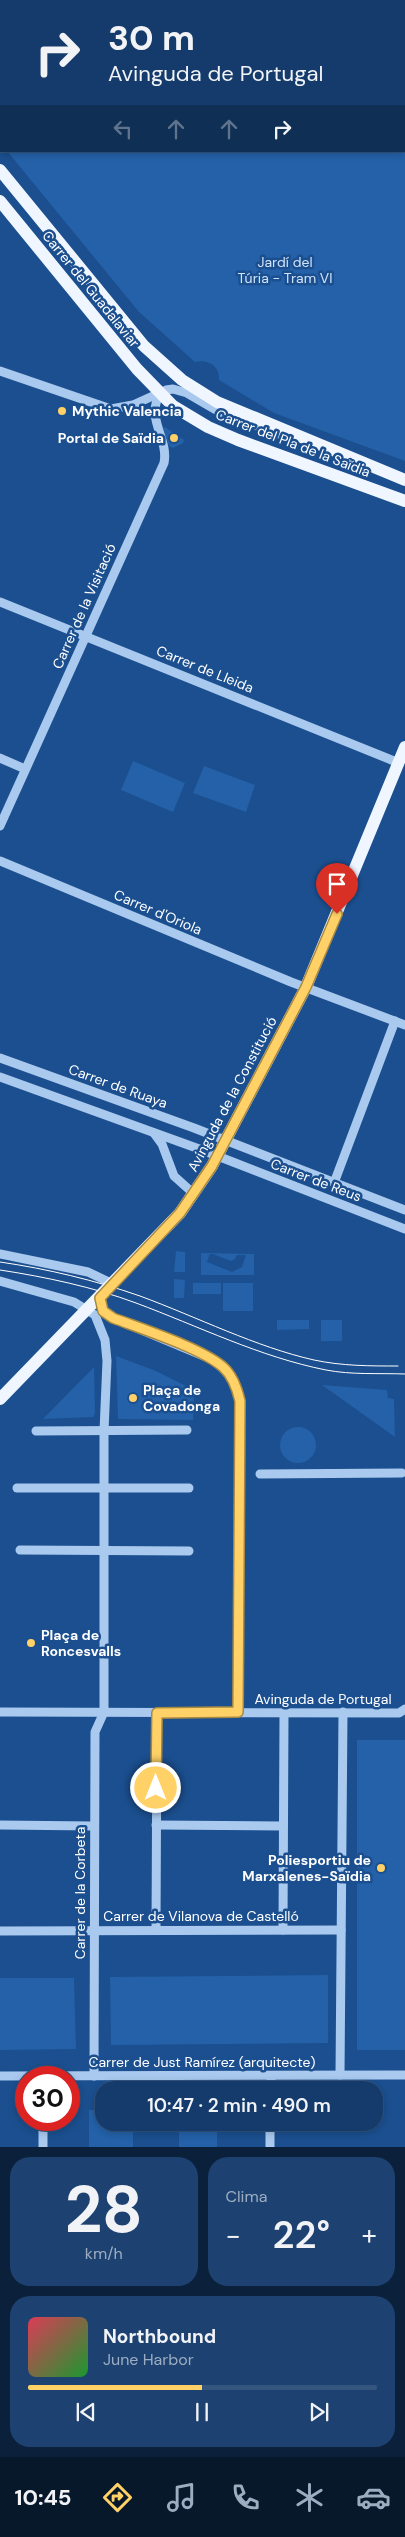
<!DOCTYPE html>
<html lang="es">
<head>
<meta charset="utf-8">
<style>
	body { margin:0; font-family:"DM Sans",sans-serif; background:#1d4271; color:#f1f3f6; height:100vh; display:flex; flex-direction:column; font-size:19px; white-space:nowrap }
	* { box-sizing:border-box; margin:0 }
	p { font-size:16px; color:#9dadc1 }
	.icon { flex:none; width:28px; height:28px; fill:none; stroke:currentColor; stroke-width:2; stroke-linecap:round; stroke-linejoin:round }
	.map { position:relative; height:2147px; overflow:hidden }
	.panel { display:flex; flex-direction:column; gap:10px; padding:10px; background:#0b203b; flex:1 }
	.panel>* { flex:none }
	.top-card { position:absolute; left:0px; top:0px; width:405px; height:152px; box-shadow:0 2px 8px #0003,0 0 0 1px #33557e; background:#143b6b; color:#f1f3f6; overflow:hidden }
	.speed { position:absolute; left:15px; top:2066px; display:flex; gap:10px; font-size:25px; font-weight:700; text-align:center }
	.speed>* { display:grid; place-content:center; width:65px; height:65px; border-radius:50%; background:#143b6b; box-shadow:0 2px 8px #0003,0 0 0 1px #33557e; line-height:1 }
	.speed .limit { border:8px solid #d22; background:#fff; color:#111 }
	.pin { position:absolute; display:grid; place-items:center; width:42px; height:42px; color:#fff; margin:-51px -21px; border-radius:50% 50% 50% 0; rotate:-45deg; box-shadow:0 0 5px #0007 }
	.pin .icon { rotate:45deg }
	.me { position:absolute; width:55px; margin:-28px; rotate:0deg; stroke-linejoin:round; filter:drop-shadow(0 0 4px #0008) }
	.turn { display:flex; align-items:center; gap:18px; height:105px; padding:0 25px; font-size:22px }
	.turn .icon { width:65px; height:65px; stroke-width:2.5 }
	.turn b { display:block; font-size:35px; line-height:42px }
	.lanes { display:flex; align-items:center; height:48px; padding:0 25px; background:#0003; justify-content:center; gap:25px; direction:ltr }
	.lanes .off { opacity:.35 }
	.big { font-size:38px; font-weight:600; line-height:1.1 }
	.panel .card { flex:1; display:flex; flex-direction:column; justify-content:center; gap:8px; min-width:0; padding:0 18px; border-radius:20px; background:#1d4271 }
	.panel .dial { align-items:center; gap:0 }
	.dial b { font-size:65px; line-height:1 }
	.song { display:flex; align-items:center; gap:15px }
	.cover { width:60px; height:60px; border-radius:8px; background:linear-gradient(135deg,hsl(350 70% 55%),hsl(130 70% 35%)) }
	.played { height:5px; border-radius:2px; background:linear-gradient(90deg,#ffd166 50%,#33557e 50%) }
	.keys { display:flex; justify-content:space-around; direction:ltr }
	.heat { display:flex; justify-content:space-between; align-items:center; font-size:28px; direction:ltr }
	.panel .tiles { flex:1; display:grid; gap:10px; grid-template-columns:1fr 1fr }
	.card:last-child { grid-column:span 2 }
	.trip { position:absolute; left:95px; top:2081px; width:288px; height:50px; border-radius:20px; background:#143b6b; box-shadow:0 2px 8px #0003,0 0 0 1px #33557e; font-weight:600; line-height:50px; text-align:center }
	.tab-bar { display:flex; height:80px; justify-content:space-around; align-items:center; background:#08182b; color:#9dadc1 }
	.tab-bar .icon { width:35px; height:35px }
	.tab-bar .active { color:#ffd166 }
	.tab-bar b { font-size:22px; color:#f1f3f6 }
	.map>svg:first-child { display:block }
</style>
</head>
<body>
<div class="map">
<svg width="405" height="2147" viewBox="0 0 405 2147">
	<rect width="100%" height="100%" fill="#1b4f8f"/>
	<g fill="#2461a8" fill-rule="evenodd">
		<path d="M 0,0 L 405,0 L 405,461 L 274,413 L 219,380 C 220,366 208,359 195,362 L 139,312 L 7,151 L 404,151 L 404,1 L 1,1 L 1,144 Z"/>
		<polygon points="165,427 184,440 183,443 173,448 169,446 163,428"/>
		<polygon points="133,761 185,783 173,812 121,790"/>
		<polygon points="204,766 255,785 246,812 193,793"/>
		<polygon points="176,1251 185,1252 185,1272 174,1272"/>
		<path d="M 201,1253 L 254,1254 L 254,1275 L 201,1275 ZM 210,1253 L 231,1261 L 235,1259 L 237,1255 L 246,1255 L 242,1267 L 232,1272 L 207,1262 Z"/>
		<polygon points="174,1279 185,1280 184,1298 174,1298"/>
		<rect x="193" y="1283" width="28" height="11"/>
		<rect x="223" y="1283" width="30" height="28"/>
		<polygon points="277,1320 309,1320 309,1329 277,1330"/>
		<rect x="321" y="1320" width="21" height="21"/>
		<polygon points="116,1356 156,1371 194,1390 193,1420 118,1419"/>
		<polygon points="94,1367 95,1413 93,1417 43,1419"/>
		<polygon points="322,1385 387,1390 388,1398 394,1399 395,1437"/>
		<circle cx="298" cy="1445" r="18"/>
		<rect x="357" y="1740" width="48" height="310"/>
		<polygon points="328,1975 328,2043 111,2045 110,1977"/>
		<polygon points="0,1978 74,1978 76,2049 0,2050"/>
		<polygon points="89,2110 104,2110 104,2122 133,2123 133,2147 89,2147"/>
		<rect x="179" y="2123" width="38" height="24"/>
	</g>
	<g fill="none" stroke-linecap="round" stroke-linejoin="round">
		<g stroke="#a9c9ee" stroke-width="9">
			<polyline points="0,371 111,409 133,405 166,390 173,389 187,393 218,411 284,436"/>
			<polyline points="0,602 399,763"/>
			<polyline points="0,758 25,769"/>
			<path d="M 0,826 L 164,463 C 169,438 145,419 160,394"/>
			<polyline points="0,861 291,982 405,1025"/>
			<polyline points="0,1058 194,1128 405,1210"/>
			<polyline points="0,1077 202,1150 405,1229"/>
			<polyline points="154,1133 162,1144 174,1176 194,1194"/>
			<polyline points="334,1183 395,1021"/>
			<polyline points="0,1254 88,1272 113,1284"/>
			<polyline points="0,1281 74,1302 95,1315 105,1340 107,1361 104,1431 104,1712 95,1732 94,2076"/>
			<path d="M 100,1298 L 103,1311 L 113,1318 L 211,1359 C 227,1370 236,1382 240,1401 L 238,1712"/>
			<polyline points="36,1431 187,1430"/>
			<polyline points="260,1474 402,1473"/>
			<polyline points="17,1488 189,1488"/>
			<polyline points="20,1550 189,1551"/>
			<polyline points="0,1712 399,1713 405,1709"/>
			<polyline points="0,1825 94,1826"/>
			<polyline points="156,1825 283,1826"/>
			<polyline points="156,1930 157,1713"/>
			<polyline points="283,1930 284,1712"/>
			<polyline points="0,1931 341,1930"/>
			<polyline points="340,2075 343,1712"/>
			<polyline points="0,2076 405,2075"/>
			<polyline points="271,2090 271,2077"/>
			<polyline points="43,2120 43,2147"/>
			<polyline points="270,2147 270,2122"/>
		</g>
		<g stroke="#f0f6ff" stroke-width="12">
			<polyline points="0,170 144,346 182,380 217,402 405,480"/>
			<polyline points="0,201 137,369 173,406 208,427 238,440 405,501"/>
			<polyline points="0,1399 180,1213 212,1166 306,987 405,747"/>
		</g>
		<g stroke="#fff" stroke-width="1">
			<path d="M 0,1262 C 48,1269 94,1280 140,1296 C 197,1317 256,1347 314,1360 C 342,1366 370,1366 398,1366"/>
			<path d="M 0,1270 C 46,1277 93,1287 136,1303 C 198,1326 260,1357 326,1370 C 352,1375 378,1373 405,1374"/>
		</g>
	</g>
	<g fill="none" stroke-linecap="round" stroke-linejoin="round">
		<g stroke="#a68842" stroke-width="12">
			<path id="route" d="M 156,1788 L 157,1713 L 238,1712 L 240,1401 C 237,1388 233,1376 223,1367 C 201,1348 142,1329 113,1318 L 103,1311 L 100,1298 L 180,1213 L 212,1166 L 306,987 L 337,914"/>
		</g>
		<use href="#route" stroke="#ffd166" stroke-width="9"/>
	</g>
	<g fill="#ffd166" stroke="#1b4f8f" stroke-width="2">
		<circle cx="62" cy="411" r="5"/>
		<circle cx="174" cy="438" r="5"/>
		<circle cx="133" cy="1398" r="5"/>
		<circle cx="31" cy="1643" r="5"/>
		<circle cx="381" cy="1868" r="5"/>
	</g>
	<g text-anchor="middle" stroke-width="5" stroke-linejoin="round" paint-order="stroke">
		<g font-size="14" fill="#cfe3fa" stroke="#1b4f8f">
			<text x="285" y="267">Jardí del<tspan x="285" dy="16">Túria - Tram VI</tspan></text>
		</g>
		<g font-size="14" fill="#fff" stroke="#1b4f8f">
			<text transform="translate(91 289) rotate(51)" y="5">Carrer del Guadalaviar</text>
			<text transform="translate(293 443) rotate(21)" y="5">Carrer del Pla de la Saïdia</text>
			<text transform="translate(84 606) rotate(-66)" y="5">Carrer de la Visitació</text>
			<text transform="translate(205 669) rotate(22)" y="5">Carrer de Lleida</text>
			<text transform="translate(158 912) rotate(23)" y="5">Carrer d'Oriola</text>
			<text transform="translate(118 1086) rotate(20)" y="5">Carrer de Ruaya</text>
			<text transform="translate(232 1094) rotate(-62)" y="5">Avinguda de la Constitució</text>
			<text transform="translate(316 1180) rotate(21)" y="5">Carrer de Reus</text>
			<text x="323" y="1704">Avinguda de Portugal</text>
			<text transform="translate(80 1893) rotate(-90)" y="5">Carrer de la Corbeta</text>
			<text x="201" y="1921">Carrer de Vilanova de Castelló</text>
			<text x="202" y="2067">Carrer de Just Ramírez (arquitecte)</text>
		</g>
		<g font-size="14" font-weight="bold" fill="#fff" stroke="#1b4f8f" text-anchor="start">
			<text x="72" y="416">Mythic Valencia</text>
			<text x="164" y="443" text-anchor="end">Portal de Saïdia</text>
			<text x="143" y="1395">Plaça de<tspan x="143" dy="16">Covadonga</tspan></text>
			<text x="41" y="1640">Plaça de<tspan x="41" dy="16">Roncesvalls</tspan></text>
			<text x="371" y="1865" text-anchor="end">Poliesportiu de<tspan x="371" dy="16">Marxalenes-Saïdia</tspan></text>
		</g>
	</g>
</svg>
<div class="speed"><div class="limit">30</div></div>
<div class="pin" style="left:337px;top:914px;background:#d93025"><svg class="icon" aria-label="arrive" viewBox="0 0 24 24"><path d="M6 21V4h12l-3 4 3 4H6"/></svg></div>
<svg class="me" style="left:156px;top:1788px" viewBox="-20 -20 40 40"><circle r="17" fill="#ffd166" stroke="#fff" stroke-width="3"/><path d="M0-11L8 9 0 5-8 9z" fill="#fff"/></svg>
<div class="trip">10:47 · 2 min · 490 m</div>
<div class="top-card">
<div class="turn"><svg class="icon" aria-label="right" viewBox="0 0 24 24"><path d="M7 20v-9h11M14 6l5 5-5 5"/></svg><div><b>30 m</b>Avinguda de Portugal</div></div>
<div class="lanes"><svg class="icon off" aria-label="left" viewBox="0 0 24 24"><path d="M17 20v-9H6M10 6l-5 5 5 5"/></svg><svg class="icon off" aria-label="ahead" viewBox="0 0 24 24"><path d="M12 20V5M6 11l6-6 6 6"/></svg><svg class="icon off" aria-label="ahead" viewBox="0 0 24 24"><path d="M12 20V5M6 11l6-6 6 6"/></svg><svg class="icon" aria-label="right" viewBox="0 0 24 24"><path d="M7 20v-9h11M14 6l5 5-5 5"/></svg></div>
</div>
</div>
<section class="panel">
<div class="tiles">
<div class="card dial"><b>28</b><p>km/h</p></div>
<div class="card"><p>Clima</p>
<div class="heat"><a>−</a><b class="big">22°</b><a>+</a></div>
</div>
<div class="card">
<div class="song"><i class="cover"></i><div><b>Northbound</b><p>June Harbor</p></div></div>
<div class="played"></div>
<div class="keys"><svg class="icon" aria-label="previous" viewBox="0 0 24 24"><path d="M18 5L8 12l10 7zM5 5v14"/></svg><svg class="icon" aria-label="pause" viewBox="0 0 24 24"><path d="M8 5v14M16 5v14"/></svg><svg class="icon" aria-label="next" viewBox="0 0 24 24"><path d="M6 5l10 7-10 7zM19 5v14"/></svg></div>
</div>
</div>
</section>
<nav class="tab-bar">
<b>10:45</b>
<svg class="icon active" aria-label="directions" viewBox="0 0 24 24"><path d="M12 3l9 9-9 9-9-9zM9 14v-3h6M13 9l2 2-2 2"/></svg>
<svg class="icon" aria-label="music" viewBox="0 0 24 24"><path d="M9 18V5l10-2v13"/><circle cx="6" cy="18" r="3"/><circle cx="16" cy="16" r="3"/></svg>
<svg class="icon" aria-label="phone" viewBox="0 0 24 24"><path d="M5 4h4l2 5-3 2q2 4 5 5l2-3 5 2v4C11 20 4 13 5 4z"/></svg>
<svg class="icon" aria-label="climate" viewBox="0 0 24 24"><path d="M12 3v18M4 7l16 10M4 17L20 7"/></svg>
<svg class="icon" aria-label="car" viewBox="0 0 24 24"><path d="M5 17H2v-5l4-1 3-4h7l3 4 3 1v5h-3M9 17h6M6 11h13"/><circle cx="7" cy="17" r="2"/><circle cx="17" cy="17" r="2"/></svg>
</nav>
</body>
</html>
